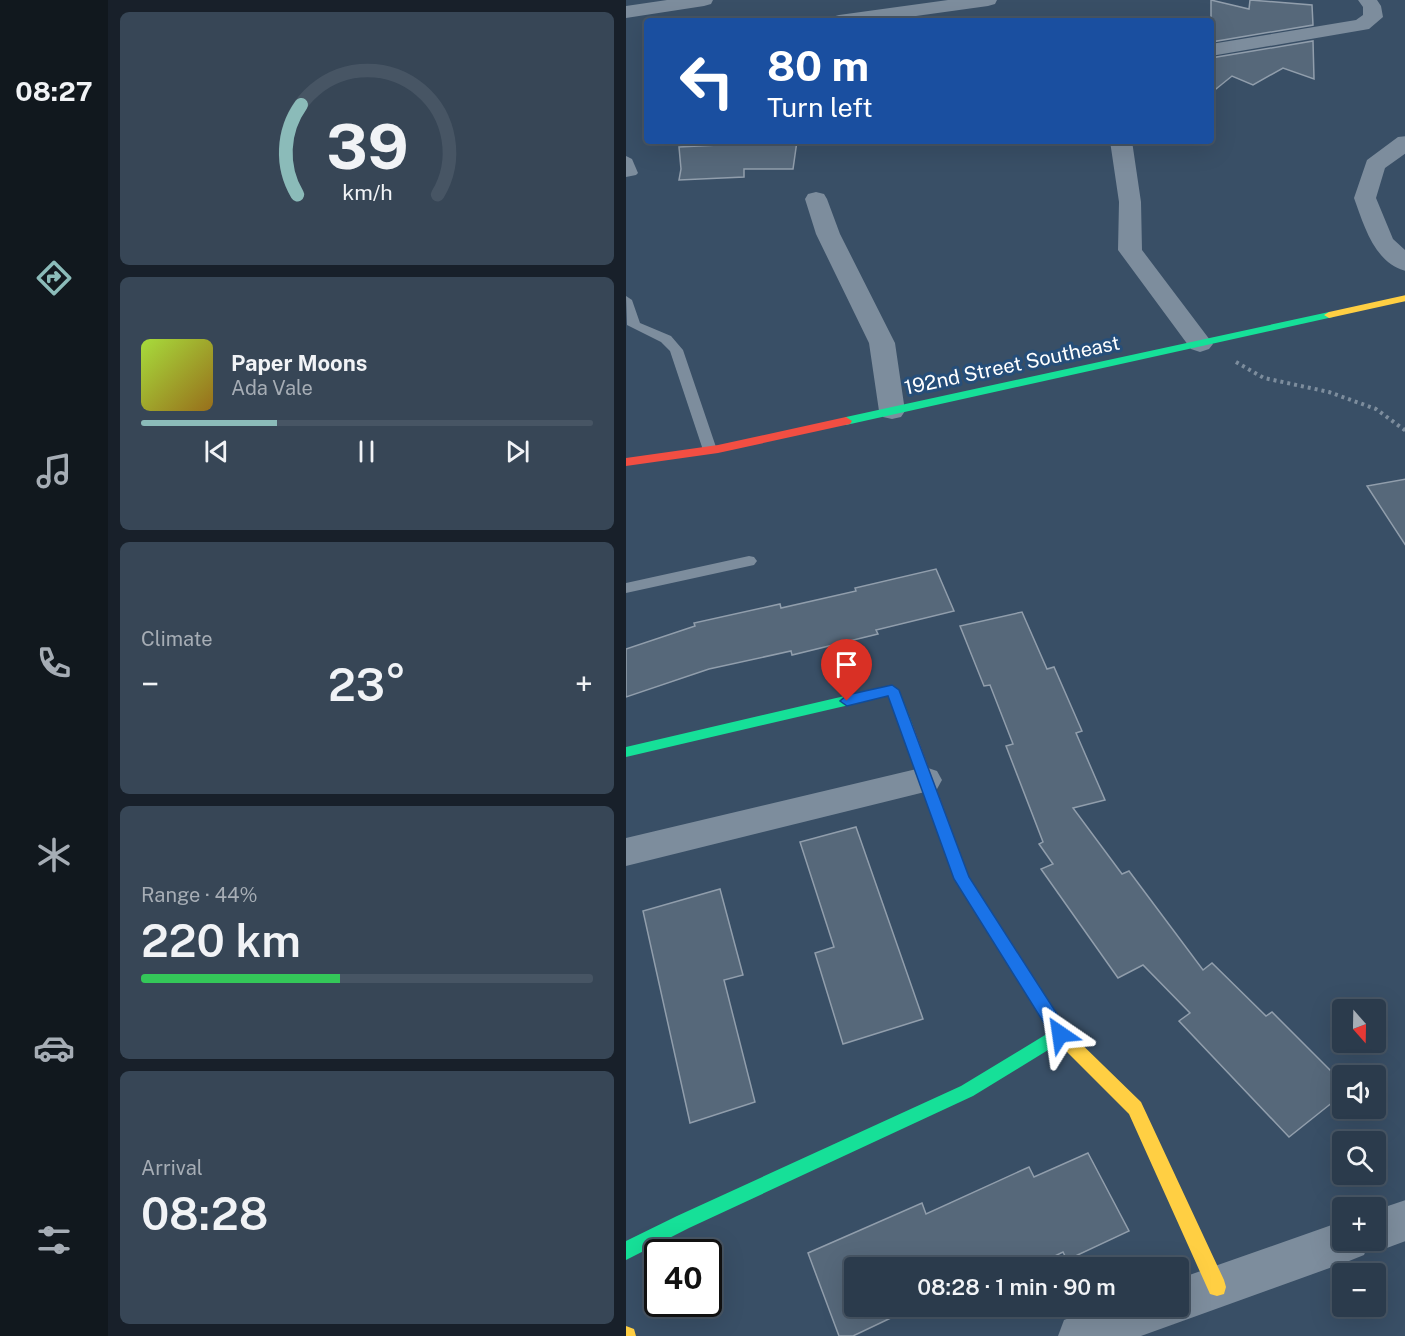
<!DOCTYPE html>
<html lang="en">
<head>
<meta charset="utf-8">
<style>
	body { margin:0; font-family:"Public Sans",sans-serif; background:#374656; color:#f1f3f6; height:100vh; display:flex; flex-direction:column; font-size:22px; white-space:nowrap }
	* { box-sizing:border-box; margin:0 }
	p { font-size:20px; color:#a6adb5 }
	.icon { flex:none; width:33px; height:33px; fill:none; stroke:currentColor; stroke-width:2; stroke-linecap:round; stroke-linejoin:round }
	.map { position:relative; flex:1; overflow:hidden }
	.sheet { display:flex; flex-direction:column; gap:12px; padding:12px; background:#18202a; width:518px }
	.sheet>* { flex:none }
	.top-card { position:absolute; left:18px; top:18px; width:570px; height:126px; border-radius:6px; box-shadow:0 6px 24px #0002,0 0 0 2px #475564; background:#1a4fa0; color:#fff; overflow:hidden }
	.needle { width:39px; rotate:160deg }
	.fabs { position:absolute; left:706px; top:999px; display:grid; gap:12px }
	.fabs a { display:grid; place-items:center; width:54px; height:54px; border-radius:6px; background:#2b3b4c; box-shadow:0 6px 24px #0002,0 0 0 2px #475564; font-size:30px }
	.speed { position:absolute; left:18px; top:1239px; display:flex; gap:12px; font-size:30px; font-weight:700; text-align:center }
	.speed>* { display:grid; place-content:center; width:78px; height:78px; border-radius:50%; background:#2b3b4c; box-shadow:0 6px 24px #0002,0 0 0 2px #475564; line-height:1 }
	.speed .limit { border:3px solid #111; border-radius:9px; background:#fff; color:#111 }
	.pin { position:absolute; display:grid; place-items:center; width:51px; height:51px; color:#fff; margin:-62px -26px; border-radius:50% 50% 50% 0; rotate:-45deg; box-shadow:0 0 6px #0007 }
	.pin .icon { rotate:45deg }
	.me { position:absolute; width:66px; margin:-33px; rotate:328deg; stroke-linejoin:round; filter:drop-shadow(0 0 4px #0008) }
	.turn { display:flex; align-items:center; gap:21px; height:126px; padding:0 24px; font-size:27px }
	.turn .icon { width:78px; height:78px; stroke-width:2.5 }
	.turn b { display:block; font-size:42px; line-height:51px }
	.big { font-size:45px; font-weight:600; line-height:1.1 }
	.sheet .widget { flex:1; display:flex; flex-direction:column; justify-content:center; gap:9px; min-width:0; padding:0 21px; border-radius:9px; background:#374656 }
	.sheet .dial { align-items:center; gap:0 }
	.dial svg { height:156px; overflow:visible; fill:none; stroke:#475564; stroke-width:7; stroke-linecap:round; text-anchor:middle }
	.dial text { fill:#f1f3f6; stroke:none }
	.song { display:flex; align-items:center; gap:18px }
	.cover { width:72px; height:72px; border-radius:9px; background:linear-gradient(135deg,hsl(80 70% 55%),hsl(40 70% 35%)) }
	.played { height:6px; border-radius:3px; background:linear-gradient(90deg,#8bbbb9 30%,#475564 30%) }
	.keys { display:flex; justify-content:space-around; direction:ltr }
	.heat { display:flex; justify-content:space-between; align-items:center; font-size:33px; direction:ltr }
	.charge { height:9px; border-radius:4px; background:linear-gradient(90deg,#34c759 44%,#475564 0) }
	.trip { position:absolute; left:218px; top:1257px; width:345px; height:60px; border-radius:6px; background:#2b3b4c; box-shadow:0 6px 24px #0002,0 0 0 2px #475564; font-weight:600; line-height:60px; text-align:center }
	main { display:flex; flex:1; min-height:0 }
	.dock { display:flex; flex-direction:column; width:108px; justify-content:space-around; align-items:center; background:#11181e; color:#a6adb5 }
	.dock .icon { width:42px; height:42px }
	.dock .current { color:#8bbbb9 }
	.dock b { font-size:27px; color:#f1f3f6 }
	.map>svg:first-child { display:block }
</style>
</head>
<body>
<main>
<nav class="dock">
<b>08:27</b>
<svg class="icon current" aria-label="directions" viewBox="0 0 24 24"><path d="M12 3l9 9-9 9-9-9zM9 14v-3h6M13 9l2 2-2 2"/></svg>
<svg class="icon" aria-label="music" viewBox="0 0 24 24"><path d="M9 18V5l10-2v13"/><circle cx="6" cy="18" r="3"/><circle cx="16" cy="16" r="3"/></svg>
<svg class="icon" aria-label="phone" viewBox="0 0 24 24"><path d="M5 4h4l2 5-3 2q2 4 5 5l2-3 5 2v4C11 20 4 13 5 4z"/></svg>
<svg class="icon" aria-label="climate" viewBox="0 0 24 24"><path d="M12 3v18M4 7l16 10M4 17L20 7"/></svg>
<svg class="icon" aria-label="car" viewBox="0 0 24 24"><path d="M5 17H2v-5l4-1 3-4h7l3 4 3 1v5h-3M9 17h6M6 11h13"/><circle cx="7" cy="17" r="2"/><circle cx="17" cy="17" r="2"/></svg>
<svg class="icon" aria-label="filters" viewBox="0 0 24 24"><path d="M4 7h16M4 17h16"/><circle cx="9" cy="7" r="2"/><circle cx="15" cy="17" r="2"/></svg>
</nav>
<section class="sheet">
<div class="widget dial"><svg viewBox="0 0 100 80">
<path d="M14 69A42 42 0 1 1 86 69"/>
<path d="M14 69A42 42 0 0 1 16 23" stroke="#8bbbb9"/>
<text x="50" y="56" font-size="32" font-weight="700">39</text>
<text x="50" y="72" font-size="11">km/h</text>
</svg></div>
<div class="widget">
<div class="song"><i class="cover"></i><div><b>Paper Moons</b><p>Ada Vale</p></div></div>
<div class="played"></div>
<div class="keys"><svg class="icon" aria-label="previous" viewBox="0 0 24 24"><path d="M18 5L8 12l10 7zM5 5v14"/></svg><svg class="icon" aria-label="pause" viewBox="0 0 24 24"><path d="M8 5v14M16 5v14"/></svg><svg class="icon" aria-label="next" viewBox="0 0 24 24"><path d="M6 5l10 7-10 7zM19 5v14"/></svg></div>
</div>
<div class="widget"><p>Climate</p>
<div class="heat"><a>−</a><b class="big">23°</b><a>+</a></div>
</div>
<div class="widget"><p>Range · 44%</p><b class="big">220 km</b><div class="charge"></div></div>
<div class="widget"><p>Arrival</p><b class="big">08:28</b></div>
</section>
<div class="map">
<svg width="780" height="1336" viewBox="0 0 780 1336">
	<rect width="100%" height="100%" fill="#394f66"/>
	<g fill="#56687a" stroke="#919eac" stroke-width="1.5">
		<polygon points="585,0 623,9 624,0 686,5 687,25 585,42"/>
		<polygon points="687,41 688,79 657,68 627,85 606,76 585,93 585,58"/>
		<polygon points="171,141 167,169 118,169 118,177 53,180 55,169 53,147"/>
		<polygon points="780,479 780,546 741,486"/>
		<polygon points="310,569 328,611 250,630 252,634 166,655 165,651 83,669 0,697 0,649 69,626 68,623 154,604 155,608 230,591 229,588"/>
		<polygon points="396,612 421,669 428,667 456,731 450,733 479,800 447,808 496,874 503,871 577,970 586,963 640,1016 646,1012 717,1083 717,1094 663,1137 553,1021 564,1013 517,965 492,978 415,869 427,864 413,844 417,842 380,746 387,744 364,685 358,686 334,626"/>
		<polygon points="230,827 297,1019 217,1044 189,953 208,947 174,842"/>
		<polygon points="94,889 117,975 98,980 129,1102 64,1123 17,911"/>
		<polygon points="462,1153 503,1231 441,1260 437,1252 404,1268 228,1268 228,1306 290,1306 227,1336 213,1336 182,1253 296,1203 300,1214 403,1167 408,1177"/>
	</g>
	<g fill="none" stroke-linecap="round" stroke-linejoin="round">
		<polyline stroke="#7d8d9d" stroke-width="4" stroke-dasharray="3 4" stroke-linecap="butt" points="610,362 638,378 703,392 750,409 780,431"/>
		<g fill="#7d8d9d" fill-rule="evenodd">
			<polygon points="0,156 6,159 12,173 10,175 0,177"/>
			<polygon points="0,296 6,300 14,323 45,336 57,350 91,450 89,453 79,453 77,450 44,351 35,342 1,325"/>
			<polygon points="123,556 128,557 131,561 128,565 0,593 0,583"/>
		</g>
		<g fill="#7d8d9d" fill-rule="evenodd">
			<polygon points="41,0 87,0 85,4 78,6 0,18 0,6"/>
			<polygon points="322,0 371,0 369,4 362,6 254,21 203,21 206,17 213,15"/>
			<polygon points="732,0 751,0 755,6 757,17 743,29 585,56 585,44 730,20 737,15 737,7"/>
			<path d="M 780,136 L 780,153 L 759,168 L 750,198 L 767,239 L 780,251 L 780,271 C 748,263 738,225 728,198 L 741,160 L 772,137 Z"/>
			<polygon points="484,141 506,141 515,202 516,250 587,344 583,349 574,352 565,349 492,250 493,202"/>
			<polygon points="190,192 198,194 201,199 214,234 269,343 279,411 275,417 266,419 257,417 253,411 243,343 190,234 179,199 182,194"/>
			<polygon points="299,767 311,771 316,780 311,789 0,866 0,838"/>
			<polygon points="780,1200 780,1241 750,1252 741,1248 738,1255 723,1261 515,1336 432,1336 438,1320 475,1306 552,1306 552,1279 717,1221 717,1240 750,1240 750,1210"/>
		</g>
		<g fill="#16e098" fill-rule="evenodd">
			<polygon points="703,312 707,313 707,317 220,425 214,421 220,417"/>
			<polygon points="266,685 273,690 287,726 285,730 275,730 262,696 0,757 0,747"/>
			<polygon points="406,982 412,984 440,1029 442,1034 440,1039 347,1096 63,1228 0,1260 0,1241 51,1216 335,1086 424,1032 398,989 400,984"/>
		</g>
		<g fill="#ffcf43" fill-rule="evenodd">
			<polygon points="780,295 780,301 703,318 698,315 703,312"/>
			<polygon points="434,1027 440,1029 515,1102 598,1280 600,1287 598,1294 591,1296 584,1294 503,1114 428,1039 426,1034 428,1029"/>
			<polygon points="0,1326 8,1329 10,1336 0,1336"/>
		</g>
		<g fill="#f24e42" fill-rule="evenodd">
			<polygon points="220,417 226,421 224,424 92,453 0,466 0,458 92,445"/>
			<polygon points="280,721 285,722 287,726 343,877 412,984 414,989 412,994 406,996 400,994 328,879 273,726 275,722"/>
		</g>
	</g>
	<polygon fill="#1a73e8" stroke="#114b97" stroke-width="1.5" points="266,685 273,690 343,877 440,1028 442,1034 440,1039 434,1041 428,1039 328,879 262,696 221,706 214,701 221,695"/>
	<g text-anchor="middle" stroke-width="6" stroke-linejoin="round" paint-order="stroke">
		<g font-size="20" fill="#fff" stroke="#264e79">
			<text transform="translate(386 365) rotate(-12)" y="7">192nd Street Southeast</text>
		</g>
	</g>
</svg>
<div class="fabs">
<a><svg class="needle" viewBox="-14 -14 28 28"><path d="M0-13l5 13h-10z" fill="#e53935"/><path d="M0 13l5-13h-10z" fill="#a6adb5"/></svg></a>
<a><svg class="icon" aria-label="sound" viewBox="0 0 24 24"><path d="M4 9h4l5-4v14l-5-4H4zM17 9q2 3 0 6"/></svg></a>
<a><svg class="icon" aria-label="search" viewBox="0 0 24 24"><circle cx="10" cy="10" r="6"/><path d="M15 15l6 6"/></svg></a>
<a>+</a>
<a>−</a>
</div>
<div class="speed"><div class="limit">40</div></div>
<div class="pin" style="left:221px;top:701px;background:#d93025"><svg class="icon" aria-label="arrive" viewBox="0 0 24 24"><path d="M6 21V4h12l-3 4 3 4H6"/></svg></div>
<svg class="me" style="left:434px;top:1034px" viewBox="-20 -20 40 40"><path d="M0-17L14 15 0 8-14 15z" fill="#1a73e8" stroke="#fff" stroke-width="4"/></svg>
<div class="trip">08:28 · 1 min · 90 m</div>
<div class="top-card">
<div class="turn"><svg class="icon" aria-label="left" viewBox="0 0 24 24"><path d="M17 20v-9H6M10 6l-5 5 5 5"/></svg><div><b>80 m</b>Turn left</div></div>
</div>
</div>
</main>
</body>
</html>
